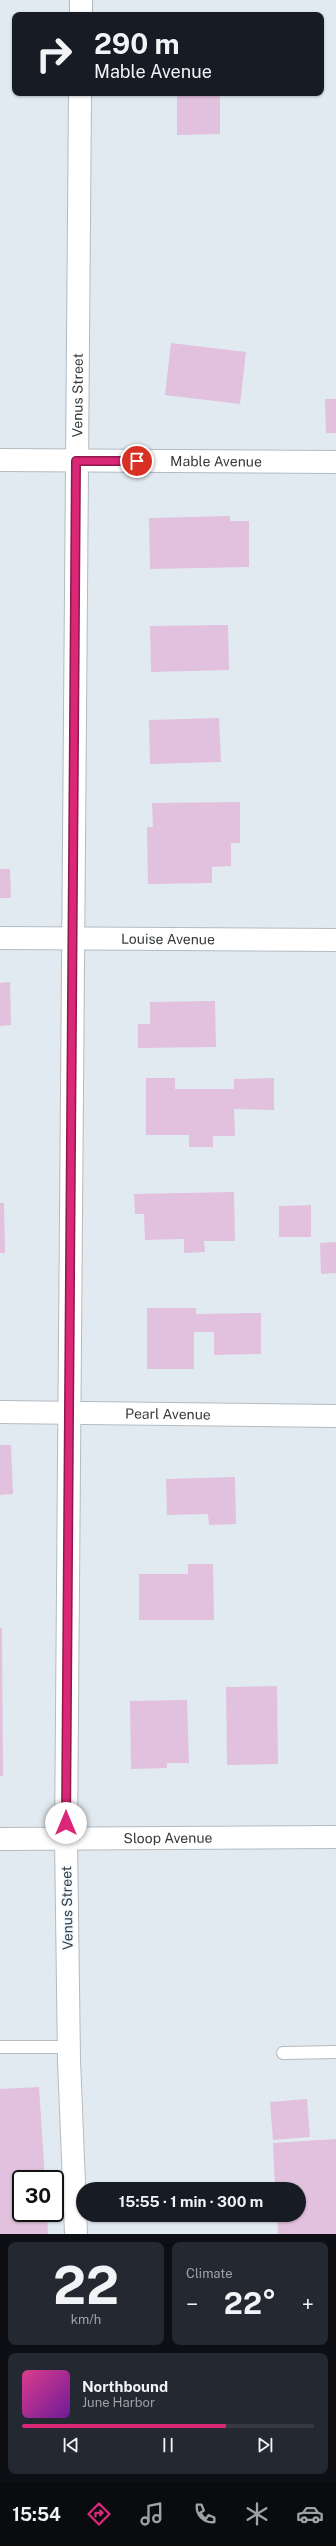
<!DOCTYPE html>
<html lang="en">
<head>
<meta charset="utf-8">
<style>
	body { margin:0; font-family:"Public Sans",sans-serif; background:#242831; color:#f1f3f6; height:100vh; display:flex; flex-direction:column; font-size:15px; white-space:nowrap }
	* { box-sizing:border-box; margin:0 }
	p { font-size:13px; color:#9ea1a6 }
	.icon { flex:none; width:22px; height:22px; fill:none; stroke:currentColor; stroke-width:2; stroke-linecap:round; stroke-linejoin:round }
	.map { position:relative; height:2234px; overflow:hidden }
	.side { display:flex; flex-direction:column; gap:8px; padding:8px; background:#0d0f14; flex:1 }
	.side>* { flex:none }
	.top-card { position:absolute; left:12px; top:12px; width:312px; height:84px; border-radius:8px; box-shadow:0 1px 3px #0004; background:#171b24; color:#f1f3f6; overflow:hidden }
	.speed { position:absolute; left:12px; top:2170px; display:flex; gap:8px; font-size:20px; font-weight:700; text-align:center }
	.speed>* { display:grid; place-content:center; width:52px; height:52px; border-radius:50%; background:#171b24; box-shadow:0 1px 3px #0004; line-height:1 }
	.speed .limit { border:2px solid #111; border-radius:6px; background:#fff; color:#111 }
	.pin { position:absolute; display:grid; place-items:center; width:34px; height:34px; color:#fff; margin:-17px; border:2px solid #fff; border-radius:50%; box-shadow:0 1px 4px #0007 }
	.me { position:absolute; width:44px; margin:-22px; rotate:0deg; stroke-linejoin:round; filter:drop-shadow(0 0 3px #0008) }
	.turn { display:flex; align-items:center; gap:14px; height:84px; padding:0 16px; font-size:18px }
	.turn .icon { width:52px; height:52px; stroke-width:2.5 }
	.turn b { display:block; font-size:28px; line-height:34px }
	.big { font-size:30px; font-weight:700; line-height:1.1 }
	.side .card { flex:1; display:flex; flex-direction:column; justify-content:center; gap:6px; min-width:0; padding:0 14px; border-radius:8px; background:#242831 }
	.side .dial { align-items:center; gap:0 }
	.dial b { font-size:52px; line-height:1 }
	.song { display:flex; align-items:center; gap:12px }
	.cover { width:48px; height:48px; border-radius:6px; background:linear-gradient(135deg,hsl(330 70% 55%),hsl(280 70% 35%)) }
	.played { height:4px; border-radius:2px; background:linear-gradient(90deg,#db2777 70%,#363941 70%) }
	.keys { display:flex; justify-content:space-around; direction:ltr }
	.heat { display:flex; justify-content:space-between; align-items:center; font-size:22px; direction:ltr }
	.side .tiles { flex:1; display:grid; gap:8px; grid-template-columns:1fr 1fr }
	.card:last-child { grid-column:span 2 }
	.trip { position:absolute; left:76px; top:2182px; width:230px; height:40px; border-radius:20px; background:#171b24; box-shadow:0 1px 3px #0004; font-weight:700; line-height:40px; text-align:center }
	.dock { display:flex; height:64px; justify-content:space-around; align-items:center; background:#090b0e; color:#9ea1a6 }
	.dock .icon { width:28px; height:28px }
	.dock .active { color:#db2777 }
	.dock b { font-size:18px; color:#f1f3f6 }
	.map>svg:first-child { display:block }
</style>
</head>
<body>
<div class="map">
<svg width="336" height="2234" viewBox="0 0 336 2234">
	<rect width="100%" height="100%" fill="#e2eaf1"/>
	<g fill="#e1c1dd">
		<polygon points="177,93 220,93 220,134 177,135"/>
		<polygon points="171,343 246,352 240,404 165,395"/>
		<polygon points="325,399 336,399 336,433 326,433"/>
		<polygon points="230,516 230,521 249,521 249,567 150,569 149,518"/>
		<polygon points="228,625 229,670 151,672 150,626"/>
		<polygon points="219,718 221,762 150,764 149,720"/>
		<polygon points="240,802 240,843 231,843 231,866 212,867 212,883 148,884 147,827 153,827 152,803"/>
		<polygon points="0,869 10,869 11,898 0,898"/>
		<polygon points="10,982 11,1025 0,1026 0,983"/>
		<polygon points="215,1001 216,1047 138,1048 138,1024 150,1024 150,1002"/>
		<polygon points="146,1078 175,1078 175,1089 234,1089 234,1079 274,1078 274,1110 234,1109 235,1136 213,1136 213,1147 189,1147 189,1135 146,1135"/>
		<polygon points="234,1192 235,1241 204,1241 205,1252 184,1253 184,1239 145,1240 144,1214 135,1214 134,1194"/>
		<polygon points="0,1203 4,1203 5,1253 0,1253"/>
		<polygon points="311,1205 311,1237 279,1237 279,1206"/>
		<polygon points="336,1242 336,1273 321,1274 320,1243"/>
		<polygon points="147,1308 196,1308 196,1314 261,1313 261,1354 214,1355 214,1332 194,1332 194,1369 147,1369"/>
		<polygon points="0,1445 11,1445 13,1494 0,1495"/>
		<polygon points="235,1477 236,1524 209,1525 208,1514 167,1515 166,1479"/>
		<polygon points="188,1564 213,1564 214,1620 139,1620 139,1574 188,1574"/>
		<polygon points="0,1628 2,1628 3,1776 0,1776"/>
		<polygon points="277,1686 278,1764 227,1765 226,1687"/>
		<polygon points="187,1700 189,1763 167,1763 167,1768 131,1769 130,1701"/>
		<polygon points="39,2087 45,2179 21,2179 21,2213 47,2213 48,2234 0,2234 0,2089"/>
		<polygon points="307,2099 310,2137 273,2140 270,2102"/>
		<polygon points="336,2139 336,2234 278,2234 277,2215 299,2215 299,2189 275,2189 273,2143"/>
	</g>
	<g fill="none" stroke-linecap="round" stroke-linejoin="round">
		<g stroke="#b3bbc2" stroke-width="14">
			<g id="lane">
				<polyline points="0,2047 69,2047"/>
				<polyline points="283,2053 336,2052"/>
			</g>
		</g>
		<g stroke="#b3bbc2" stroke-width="24">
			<g id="street">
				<polyline points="81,15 81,0"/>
				<path id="s1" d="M 0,460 L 336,462"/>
				<path id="s2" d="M 0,938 L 336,940"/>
				<path id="s3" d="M 0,1412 L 336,1416"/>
				<path id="s4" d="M 0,1839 L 336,1837"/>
				<path id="s5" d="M 76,2234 L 69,2060 L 66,1838 L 80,93"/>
			</g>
		</g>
		<use href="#lane" stroke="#fff" stroke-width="12"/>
		<use href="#street" stroke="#fff" stroke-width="22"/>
	</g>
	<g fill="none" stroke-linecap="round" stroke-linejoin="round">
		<g stroke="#8e194d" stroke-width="10">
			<polyline id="route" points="66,1823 76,461 137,461"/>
		</g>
		<use href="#route" stroke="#db2777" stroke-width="7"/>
	</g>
	<g text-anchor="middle" stroke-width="3" stroke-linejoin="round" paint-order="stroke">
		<g font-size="14" fill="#363a3c" stroke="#eff8ff">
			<text dy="5" stroke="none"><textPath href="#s5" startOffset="1839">Venus Street</textPath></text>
			<text dy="5" stroke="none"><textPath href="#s1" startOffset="216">Mable Avenue</textPath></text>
			<text dy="5" stroke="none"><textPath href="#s2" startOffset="168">Louise Avenue</textPath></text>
			<text dy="5" stroke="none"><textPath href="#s3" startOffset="168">Pearl Avenue</textPath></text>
			<text dy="5" stroke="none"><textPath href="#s4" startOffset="168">Sloop Avenue</textPath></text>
			<text transform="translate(67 1908) rotate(-91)" y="5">Venus Street</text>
		</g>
	</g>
</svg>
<div class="speed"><div class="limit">30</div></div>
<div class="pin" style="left:137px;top:461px;background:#d93025"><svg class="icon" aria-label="arrive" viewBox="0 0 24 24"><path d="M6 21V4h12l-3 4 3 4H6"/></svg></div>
<svg class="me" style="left:66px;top:1823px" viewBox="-20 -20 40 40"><circle r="19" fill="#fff"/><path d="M0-13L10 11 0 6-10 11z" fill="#db2777"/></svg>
<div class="trip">15:55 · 1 min · 300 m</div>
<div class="top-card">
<div class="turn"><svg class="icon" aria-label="right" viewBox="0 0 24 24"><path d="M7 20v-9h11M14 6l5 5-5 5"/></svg><div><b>290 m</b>Mable Avenue</div></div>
</div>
</div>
<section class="side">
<div class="tiles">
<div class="card dial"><b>22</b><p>km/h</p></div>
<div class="card"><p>Climate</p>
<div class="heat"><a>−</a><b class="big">22°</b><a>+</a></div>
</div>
<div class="card">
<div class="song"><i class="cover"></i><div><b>Northbound</b><p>June Harbor</p></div></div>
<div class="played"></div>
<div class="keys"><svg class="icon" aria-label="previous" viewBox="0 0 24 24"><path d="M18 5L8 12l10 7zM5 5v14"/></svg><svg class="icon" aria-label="pause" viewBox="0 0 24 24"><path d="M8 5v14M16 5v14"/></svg><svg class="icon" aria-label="next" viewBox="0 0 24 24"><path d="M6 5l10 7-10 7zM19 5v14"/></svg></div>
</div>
</div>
</section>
<nav class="dock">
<b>15:54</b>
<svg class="icon active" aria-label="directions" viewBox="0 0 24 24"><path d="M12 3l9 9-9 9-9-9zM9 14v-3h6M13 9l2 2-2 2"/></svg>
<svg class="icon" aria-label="music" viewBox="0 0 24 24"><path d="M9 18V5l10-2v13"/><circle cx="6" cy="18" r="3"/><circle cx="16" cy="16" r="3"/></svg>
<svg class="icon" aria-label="phone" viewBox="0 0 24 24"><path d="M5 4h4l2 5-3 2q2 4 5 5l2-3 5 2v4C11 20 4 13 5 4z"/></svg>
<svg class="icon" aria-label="climate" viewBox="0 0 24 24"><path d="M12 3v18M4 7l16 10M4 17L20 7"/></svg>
<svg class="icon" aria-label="car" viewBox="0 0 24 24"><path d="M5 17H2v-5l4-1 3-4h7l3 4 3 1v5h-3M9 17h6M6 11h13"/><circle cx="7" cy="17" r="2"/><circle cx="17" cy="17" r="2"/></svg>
</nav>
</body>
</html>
